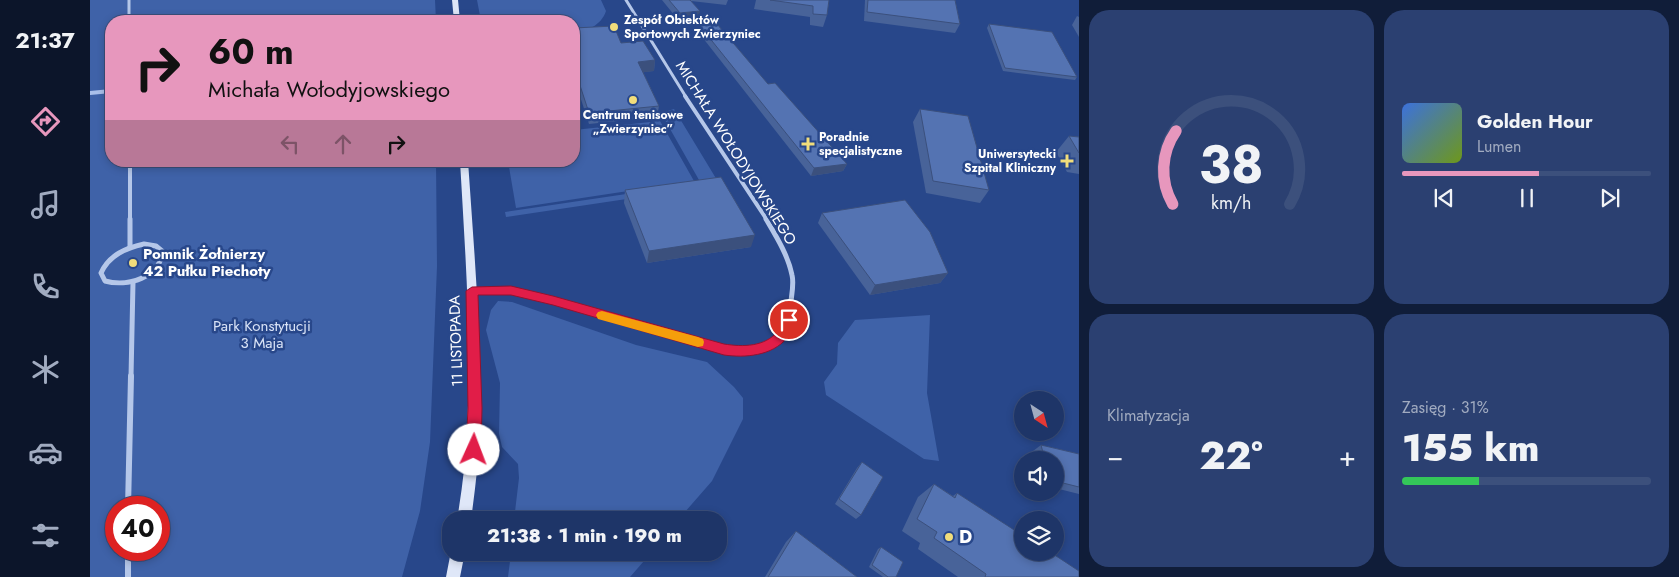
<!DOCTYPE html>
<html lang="pl">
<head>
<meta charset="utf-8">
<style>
	body { margin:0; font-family:Jost,sans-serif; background:#2b4071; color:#f1f3f6; height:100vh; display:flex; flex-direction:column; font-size:19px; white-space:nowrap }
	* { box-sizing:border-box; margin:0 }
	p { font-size:16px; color:#a1abc0 }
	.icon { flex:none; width:28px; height:28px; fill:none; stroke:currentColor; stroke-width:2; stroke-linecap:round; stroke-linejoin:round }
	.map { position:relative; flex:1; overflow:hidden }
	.sheet { display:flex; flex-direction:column; gap:10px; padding:10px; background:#101d39; width:600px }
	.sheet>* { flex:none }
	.banner { position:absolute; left:15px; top:15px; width:475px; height:152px; border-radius:20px; box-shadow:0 2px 8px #0003,0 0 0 1px #3c507c; background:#e797bd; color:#111; overflow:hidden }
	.needle { width:32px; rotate:144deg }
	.fabs { position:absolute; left:924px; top:391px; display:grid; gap:10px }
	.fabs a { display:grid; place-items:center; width:50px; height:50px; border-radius:50%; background:#1e3568; box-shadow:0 2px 8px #0003,0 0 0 1px #3c507c; font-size:25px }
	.speed { position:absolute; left:15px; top:496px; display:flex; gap:10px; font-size:25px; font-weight:700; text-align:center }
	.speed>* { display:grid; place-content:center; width:65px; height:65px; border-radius:50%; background:#1e3568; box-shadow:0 2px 8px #0003,0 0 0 1px #3c507c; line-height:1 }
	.speed .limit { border:8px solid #d22; background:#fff; color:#111 }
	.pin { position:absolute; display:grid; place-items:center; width:42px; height:42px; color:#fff; margin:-21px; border:2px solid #fff; border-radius:50%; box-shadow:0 1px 5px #0007 }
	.me { position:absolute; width:55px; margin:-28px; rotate:2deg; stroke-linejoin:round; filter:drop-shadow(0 0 4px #0008) }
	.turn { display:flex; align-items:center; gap:18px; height:105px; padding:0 20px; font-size:22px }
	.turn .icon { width:65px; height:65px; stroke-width:2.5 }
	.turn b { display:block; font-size:35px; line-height:42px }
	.lanes { display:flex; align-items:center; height:48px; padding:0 20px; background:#0003; justify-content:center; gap:25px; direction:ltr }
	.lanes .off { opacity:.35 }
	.big { font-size:38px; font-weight:800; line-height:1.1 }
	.sheet .tile { flex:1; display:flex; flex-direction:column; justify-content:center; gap:8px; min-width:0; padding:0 18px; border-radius:20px; background:#2b4071 }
	.sheet .dial { align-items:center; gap:0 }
	.dial svg { height:130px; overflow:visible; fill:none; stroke:#3c507c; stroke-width:7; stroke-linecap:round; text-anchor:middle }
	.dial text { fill:#f1f3f6; stroke:none }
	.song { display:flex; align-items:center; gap:15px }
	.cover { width:60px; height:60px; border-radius:8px; background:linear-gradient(135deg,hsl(220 70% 55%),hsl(80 70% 35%)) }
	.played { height:5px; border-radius:2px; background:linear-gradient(90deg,#e797bd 55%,#3c507c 55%) }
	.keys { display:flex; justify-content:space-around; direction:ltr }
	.heat { display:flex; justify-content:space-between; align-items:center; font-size:28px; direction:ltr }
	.charge { height:8px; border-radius:4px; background:linear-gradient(90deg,#34c759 31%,#3c507c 0) }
	.sheet .tiles { flex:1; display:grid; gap:10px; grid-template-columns:repeat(2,1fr) }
	.trip { position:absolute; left:352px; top:511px; width:285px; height:50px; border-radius:20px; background:#1e3568; box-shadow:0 2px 8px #0003,0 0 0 1px #3c507c; font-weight:800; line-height:50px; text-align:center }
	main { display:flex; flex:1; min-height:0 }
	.tabs { display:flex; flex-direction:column; width:90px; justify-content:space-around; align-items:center; background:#0c152a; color:#a1abc0 }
	.tabs .icon { width:35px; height:35px }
	.tabs .current { color:#e797bd }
	.tabs b { font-size:22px; color:#f1f3f6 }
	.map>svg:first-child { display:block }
</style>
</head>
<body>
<main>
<nav class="tabs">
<b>21:37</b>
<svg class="icon current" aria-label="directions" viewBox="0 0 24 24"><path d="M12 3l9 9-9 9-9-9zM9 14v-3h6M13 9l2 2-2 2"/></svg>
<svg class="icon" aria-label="music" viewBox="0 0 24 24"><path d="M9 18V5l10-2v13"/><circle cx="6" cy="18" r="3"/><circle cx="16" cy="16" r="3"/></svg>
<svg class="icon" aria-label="phone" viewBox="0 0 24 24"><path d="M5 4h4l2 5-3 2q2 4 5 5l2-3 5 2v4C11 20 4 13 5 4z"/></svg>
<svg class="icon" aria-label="climate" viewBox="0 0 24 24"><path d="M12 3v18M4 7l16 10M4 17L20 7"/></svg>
<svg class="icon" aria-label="car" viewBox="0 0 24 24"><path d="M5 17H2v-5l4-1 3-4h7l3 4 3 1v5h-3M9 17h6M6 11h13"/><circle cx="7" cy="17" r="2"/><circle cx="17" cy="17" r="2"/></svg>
<svg class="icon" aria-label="filters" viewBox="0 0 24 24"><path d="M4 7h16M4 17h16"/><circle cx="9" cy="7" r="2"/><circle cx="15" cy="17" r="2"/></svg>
</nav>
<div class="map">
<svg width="989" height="577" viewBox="0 0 989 577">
	<rect width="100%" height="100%" fill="#28478a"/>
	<g fill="#3f62a8" fill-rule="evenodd">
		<path d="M 0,0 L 345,0 L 346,21 L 21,21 L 21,161 L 346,161 L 347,266 L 340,442 L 330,511 L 312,577 L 0,577 ZM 26,508 L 69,508 L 69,550 L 26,550 Z"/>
		<path d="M 387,0 L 511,0 L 516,11 C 511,26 497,30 484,35 L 484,21 L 391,21 Z"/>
		<polygon points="584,109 630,185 416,217 415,212 597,185 609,180 571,113"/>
		<polygon points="570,121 604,181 426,208 418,161 484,161 484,130"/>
		<polygon points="408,301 422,302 546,345 617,362 644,387 653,398 653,419 622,481 588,520 424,520 429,478 428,464 412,447 409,434 410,383 396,330 401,310"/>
		<polygon points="840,315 837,393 849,461 834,459 736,395 734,382 747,364 748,343 765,320"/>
		<polygon points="421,553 421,552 561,553 540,577 418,577"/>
	</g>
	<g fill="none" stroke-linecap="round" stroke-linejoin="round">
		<polyline stroke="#aac0ea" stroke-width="4" points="0,93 21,91"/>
		<g stroke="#b5c7e9" stroke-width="3">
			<polyline points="39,0 39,21"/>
			<polyline points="536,0 596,97"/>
		</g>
		<g stroke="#b5c7e9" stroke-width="4">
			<polyline points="595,96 677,220"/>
			<polyline points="40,161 40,220"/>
		</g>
		<g stroke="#b5c7e9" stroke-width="5">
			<polyline points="40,219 40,247"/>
			<path d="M 54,244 L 66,246 L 72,251 C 71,278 37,287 15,281 L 11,273 C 19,255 36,248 54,244 Z"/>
			<path d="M 382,291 L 421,291 L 463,301 L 634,350 C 674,353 696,344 701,301 C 702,293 704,283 702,275 C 698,255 686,236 676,219"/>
			<polyline points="41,377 43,282"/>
		</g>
		<g stroke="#b5c7e9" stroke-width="6">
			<polyline points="38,508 41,376"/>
			<polyline points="38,550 38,577"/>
		</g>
		<g fill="#dfe7f8" fill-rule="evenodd">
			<polygon points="362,0 368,0 370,21 364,21"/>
			<path d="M 370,161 L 378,161 C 384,250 392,339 390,429 C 389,459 385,490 381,520 L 367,520 C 372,490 376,459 377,429 C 382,340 375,250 370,161 Z"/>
			<polygon points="361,551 361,552 375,552 370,577 356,577"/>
		</g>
	</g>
	<g fill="#486399">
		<polygon points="572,0 638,0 636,5 601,1 609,19 589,21"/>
		<polygon points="666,0 739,0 737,15 733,27 720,25 720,17 664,9"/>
		<polygon points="775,0 865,0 870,24 865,33 774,21"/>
		<polygon points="987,16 989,17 989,37 982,25"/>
		<polygon points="899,24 987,77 985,80 913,71 897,28"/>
		<polygon points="610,26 678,84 757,164 753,171 721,176 609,33"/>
		<polygon points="484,28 531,43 565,60 564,71 553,72 569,106 567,117 499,124 485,81 484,81"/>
		<polygon points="830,109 899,190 890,203 836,193 823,122"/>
		<polygon points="979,136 989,137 989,174 977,172 966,152"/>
		<polygon points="535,190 661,247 557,263 534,203"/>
		<polygon points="732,213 858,273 850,283 780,295 728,223"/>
		<polygon points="951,445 989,454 989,494 965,488 965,460 946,460 943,451"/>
		<polygon points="772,462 771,515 766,519 745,504 767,468"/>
		<polygon points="844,484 863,496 867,493 989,577 868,577 828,549 830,543 812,531 828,497"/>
		<polygon points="706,531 767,577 675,577 696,542"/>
		<polygon points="791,547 806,577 793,577 779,567 788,549"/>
	</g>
	<g fill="#3b507d">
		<polygon points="610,11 609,19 589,21 590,13"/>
		<polygon points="565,60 564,71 548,73 548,62"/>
		<polygon points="757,164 753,171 721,176 724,168"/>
		<polygon points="665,235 661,247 557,263 559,251"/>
		<polygon points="858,273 850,283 780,295 785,285"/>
	</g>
	<g fill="#5473b2" stroke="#3b507d">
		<polygon points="579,0 600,0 610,11 590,13"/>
		<polygon points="680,0 739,0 737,15 723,14 723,6"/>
		<polygon points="778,0 865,0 870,24 777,12"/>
		<polygon points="627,24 678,84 685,83 757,164 724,168 610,26"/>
		<polygon points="899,24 962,32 987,77 915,68"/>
		<polygon points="524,26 531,43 553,41 565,60 548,62 569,106 499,113 485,70 484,70 484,28"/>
		<polygon points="830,109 878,116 899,190 843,181"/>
		<polygon points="979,136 989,137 989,153"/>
		<polygon points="631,177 665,235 559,251 535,190"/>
		<polygon points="815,200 840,232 858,273 785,285 732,213"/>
		<polygon points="951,445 989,454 989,487 965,481 965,460 955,460"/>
		<polygon points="772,462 793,477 771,515 749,499"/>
		<polygon points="844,484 865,498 867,493 932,535 932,552 960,552 989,571 989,577 895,577 896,574 844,538 847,532 827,519"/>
		<polygon points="706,531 767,577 678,577"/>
		<polygon points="791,547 813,562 806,577 798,577 782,565"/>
	</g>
	<path fill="#e11d48" stroke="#92132f" d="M 421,286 L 463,296 L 634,344 C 653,347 675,347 688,331 C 691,327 693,321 695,316 L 703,316 L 705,320 C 703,325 701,333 697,338 C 682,356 655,358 634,355 L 463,305 L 421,295 L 388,295 L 392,408 L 391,450 L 389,455 L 384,456 L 379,455 L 376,450 L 378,408 L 376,291 L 382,287 Z"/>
	<polygon fill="#f59e0b" points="512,311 608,337 613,339 614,342 613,346 608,347 508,319 506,315 508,312"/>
	<g fill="#f1dd7b" stroke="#28478a" stroke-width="2">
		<circle cx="524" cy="27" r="5"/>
		<circle cx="543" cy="100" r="5"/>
		<path d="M715.5 136.5h5v5h5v5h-5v5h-5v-5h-5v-5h5z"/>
		<path d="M974.5 153.5h5v5h5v5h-5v5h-5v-5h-5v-5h5z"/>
		<circle cx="43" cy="263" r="5"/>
		<circle cx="859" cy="537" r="5"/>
	</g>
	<g text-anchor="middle" stroke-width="5" stroke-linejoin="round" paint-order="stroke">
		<g font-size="12" font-weight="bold" fill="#fff" stroke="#28478a" text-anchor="start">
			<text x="534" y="24">Zespół Obiektów<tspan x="534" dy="14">Sportowych Zwierzyniec</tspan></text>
			<text x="543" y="119" text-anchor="middle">Centrum tenisowe<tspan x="543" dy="14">„Zwierzyniec”</tspan></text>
			<text x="729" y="141">Poradnie<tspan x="729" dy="14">specjalistyczne</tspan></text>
			<text x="966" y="158" text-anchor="end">Uniwersytecki<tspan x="966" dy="14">Szpital Kliniczny</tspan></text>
		</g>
		<g font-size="15" fill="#fff" stroke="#28478a">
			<text transform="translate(646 153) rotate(58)" y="5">MICHAŁA WOŁODYJOWSKIEGO</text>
			<text transform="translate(366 341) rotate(-92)" y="5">11 LISTOPADA</text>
		</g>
		<g font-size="15" font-weight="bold" fill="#fff" stroke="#28478a" text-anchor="start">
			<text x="53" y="259">Pomnik Żołnierzy<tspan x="53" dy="17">42 Pułku Piechoty</tspan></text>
		</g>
		<g font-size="15" fill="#d9e3f7" stroke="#28478a">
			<text x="172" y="331">Park Konstytucji<tspan x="172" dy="17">3 Maja</tspan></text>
		</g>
		<g font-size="18" font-weight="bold" fill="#fff" stroke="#28478a" text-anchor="start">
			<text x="869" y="543">D</text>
		</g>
	</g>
</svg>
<div class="fabs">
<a><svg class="needle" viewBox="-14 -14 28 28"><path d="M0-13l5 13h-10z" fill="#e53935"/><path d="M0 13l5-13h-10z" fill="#a1abc0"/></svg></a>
<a><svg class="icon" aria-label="sound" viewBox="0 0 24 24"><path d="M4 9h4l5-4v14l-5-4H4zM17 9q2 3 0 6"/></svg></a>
<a><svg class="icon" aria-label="layers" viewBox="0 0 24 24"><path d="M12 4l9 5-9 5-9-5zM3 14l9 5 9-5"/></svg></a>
</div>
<div class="speed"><div class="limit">40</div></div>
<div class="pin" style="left:699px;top:320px;background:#d93025"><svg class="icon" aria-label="arrive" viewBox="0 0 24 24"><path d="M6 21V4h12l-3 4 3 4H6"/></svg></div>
<svg class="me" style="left:384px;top:450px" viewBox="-20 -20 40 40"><circle r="19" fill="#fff"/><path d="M0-13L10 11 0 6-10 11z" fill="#e11d48"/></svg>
<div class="trip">21:38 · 1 min · 190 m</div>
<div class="banner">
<div class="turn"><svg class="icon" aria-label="right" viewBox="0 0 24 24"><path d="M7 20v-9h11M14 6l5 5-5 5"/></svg><div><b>60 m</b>Michała Wołodyjowskiego</div></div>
<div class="lanes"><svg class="icon off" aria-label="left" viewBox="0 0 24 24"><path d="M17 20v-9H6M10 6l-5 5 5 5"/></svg><svg class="icon off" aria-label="ahead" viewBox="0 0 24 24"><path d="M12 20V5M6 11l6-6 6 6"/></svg><svg class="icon" aria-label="right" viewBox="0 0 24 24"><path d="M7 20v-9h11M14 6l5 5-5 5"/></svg></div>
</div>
</div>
<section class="sheet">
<div class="tiles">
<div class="tile dial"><svg viewBox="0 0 100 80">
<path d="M14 69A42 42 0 1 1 86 69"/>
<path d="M14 69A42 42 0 0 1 16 24" stroke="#e797bd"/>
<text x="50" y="56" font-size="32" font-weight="700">38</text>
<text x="50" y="72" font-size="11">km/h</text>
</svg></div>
<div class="tile">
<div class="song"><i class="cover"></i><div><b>Golden Hour</b><p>Lumen</p></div></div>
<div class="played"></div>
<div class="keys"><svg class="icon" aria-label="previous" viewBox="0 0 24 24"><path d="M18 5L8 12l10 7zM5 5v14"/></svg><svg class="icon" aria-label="pause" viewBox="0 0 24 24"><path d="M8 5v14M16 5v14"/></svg><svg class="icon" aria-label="next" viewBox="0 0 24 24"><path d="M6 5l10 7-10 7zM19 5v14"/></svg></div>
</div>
<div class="tile"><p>Klimatyzacja</p>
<div class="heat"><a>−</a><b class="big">22°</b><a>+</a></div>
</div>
<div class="tile"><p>Zasięg · 31%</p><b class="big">155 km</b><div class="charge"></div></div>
</div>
</section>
</main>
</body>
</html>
